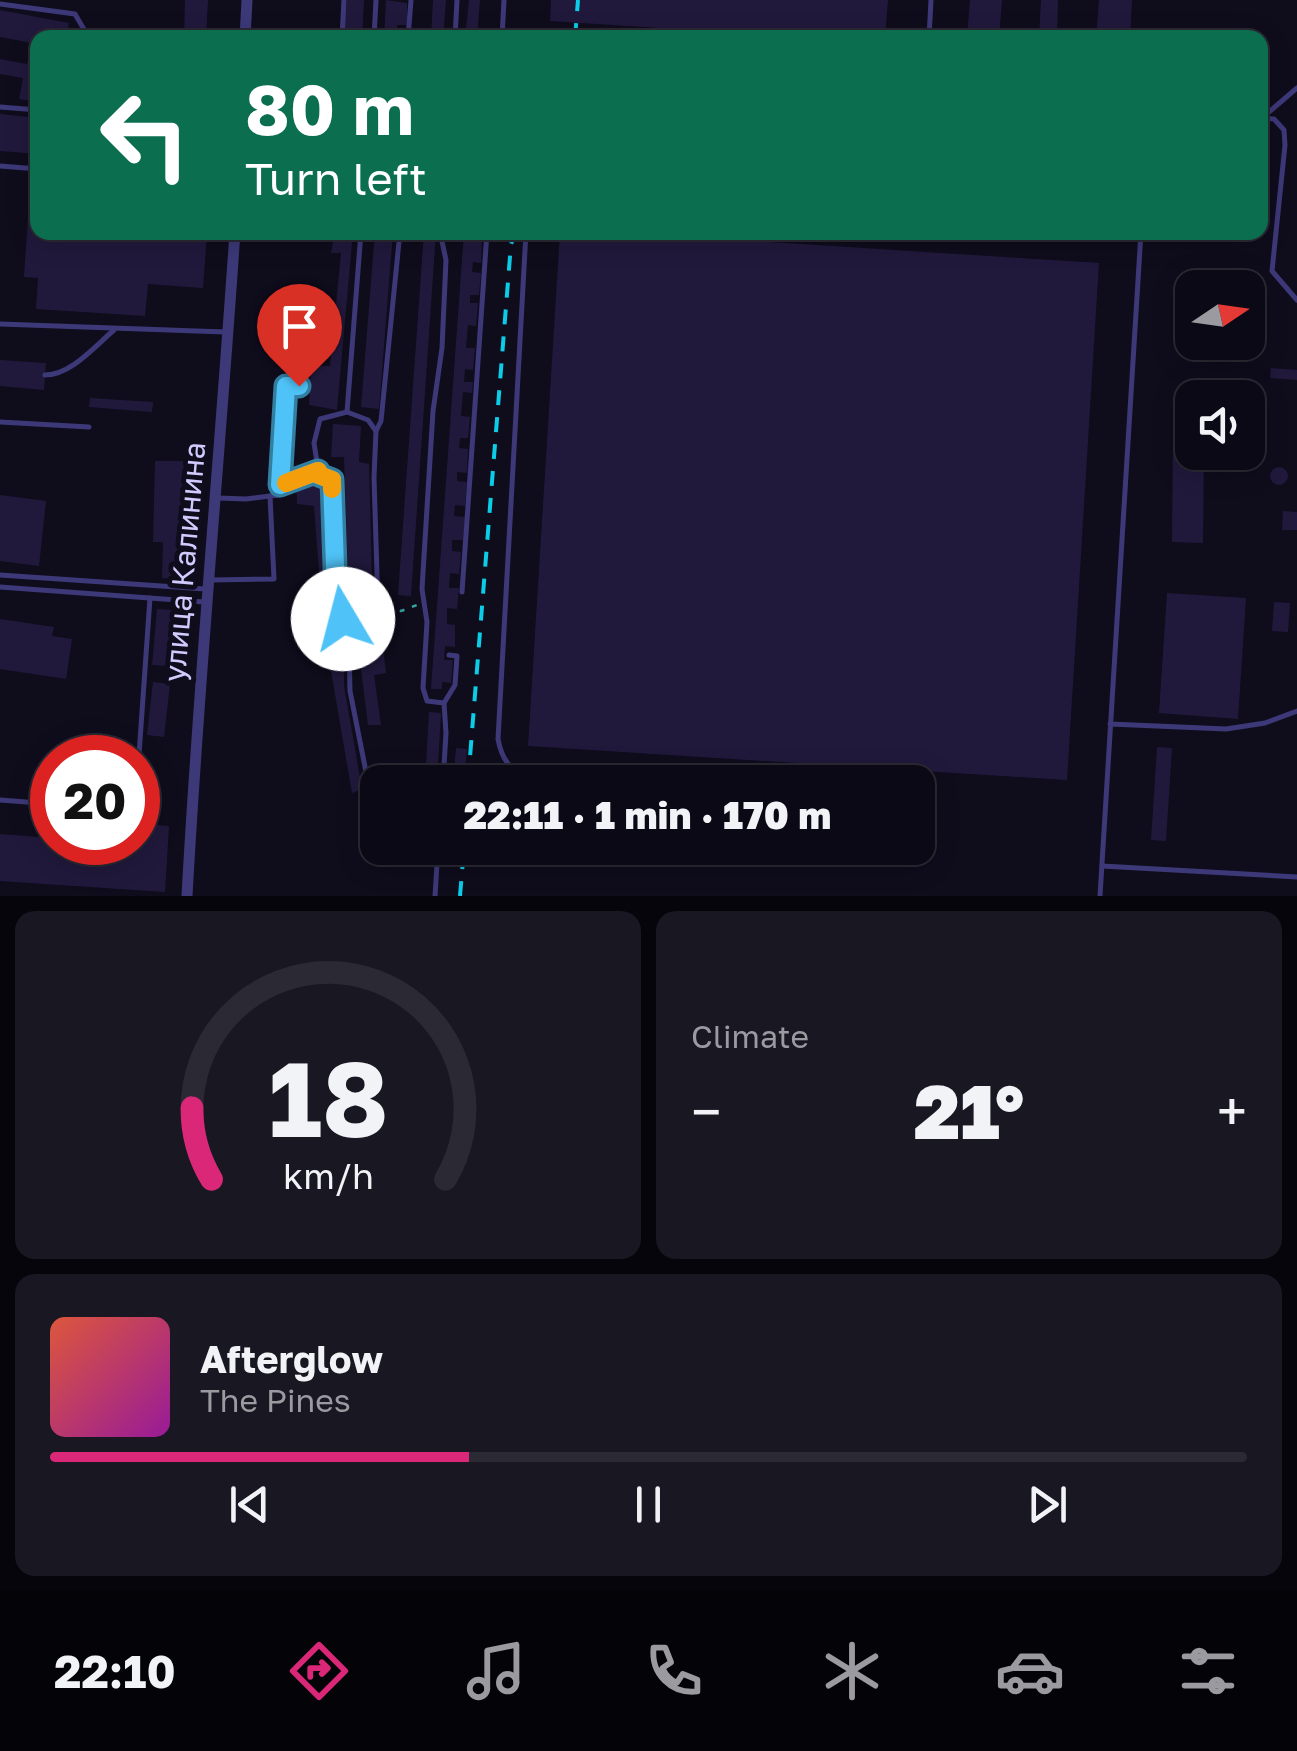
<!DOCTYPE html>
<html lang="en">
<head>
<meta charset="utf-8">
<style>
	body { margin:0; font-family:"Golos Text",sans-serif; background:#191722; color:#f1f3f6; height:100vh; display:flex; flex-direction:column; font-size:38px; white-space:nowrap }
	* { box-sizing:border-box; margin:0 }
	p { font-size:32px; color:#9a9aa0 }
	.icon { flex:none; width:55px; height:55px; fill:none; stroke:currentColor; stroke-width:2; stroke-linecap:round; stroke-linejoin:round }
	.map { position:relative; height:896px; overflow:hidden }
	.sheet { display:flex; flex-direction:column; gap:15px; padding:15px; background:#06050c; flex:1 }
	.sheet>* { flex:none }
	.top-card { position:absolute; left:30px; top:30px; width:1238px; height:210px; border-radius:20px; box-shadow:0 5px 25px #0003,0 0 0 2px #2b2a34; background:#0b6e4f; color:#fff; overflow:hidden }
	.needle { width:65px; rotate:77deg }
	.fabs { position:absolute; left:1175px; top:270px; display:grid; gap:20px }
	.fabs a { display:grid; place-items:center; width:90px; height:90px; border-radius:20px; background:#0b0915; box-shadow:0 5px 25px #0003,0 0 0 2px #2b2a34; font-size:50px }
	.speed { position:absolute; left:30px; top:735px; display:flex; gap:20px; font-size:50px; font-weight:700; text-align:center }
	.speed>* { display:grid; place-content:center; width:130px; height:130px; border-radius:50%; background:#0b0915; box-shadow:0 5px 25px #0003,0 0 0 2px #2b2a34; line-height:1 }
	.speed .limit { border:15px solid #d22; background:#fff; color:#111 }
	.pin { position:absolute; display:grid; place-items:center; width:85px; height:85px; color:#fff; margin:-102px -42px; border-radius:50% 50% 50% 0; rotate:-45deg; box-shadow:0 0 10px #0007 }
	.pin .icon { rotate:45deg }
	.me { position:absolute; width:110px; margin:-55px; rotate:352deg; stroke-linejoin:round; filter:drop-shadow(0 0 8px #0008) }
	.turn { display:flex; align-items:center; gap:35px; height:210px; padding:0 50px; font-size:45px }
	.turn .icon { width:130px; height:130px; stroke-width:2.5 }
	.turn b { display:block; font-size:70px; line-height:85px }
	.big { font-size:75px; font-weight:800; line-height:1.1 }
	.sheet .card { flex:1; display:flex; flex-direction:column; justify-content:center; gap:15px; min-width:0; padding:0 35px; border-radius:20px; background:#191722 }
	.sheet .dial { align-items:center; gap:0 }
	.dial svg { height:260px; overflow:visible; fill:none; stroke:#2b2a34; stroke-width:7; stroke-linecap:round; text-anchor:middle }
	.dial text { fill:#f1f3f6; stroke:none }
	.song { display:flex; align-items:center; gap:30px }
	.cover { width:120px; height:120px; border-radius:15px; background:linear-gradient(135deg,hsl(10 70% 55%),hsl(300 70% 35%)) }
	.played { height:10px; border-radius:5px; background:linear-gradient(90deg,#db2777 35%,#2b2a34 35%) }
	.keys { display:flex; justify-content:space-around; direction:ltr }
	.heat { display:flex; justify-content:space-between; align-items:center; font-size:55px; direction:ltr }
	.sheet .tiles { flex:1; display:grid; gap:15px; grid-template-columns:1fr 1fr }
	.card:last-child { grid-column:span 2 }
	.trip { position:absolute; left:360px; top:765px; width:575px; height:100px; border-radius:20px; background:#0b0915; box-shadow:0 5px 25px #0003,0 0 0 2px #2b2a34; font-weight:800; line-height:100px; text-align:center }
	.dock { display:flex; height:160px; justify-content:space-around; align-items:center; background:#040408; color:#9a9aa0 }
	.dock .icon { width:70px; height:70px }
	.dock .current { color:#db2777 }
	.dock b { font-size:45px; color:#f1f3f6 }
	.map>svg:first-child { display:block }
</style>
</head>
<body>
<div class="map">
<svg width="1297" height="896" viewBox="0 0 1297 896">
	<rect width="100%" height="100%" fill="#0f0c1c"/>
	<g fill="#21193c">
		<polygon points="185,0 208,0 206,38 184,38"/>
		<polygon points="347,0 364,0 362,38 343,38"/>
		<polygon points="386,0 407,3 407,25 397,25 397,38 384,38"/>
		<polygon points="433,0 446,0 443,38 431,38"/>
		<polygon points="469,0 480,0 477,38 465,38"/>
		<polygon points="551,0 888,0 885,38 817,38 550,21"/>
		<polygon points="970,0 1002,0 999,38 967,38"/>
		<polygon points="1041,0 1058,0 1057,38 1039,38"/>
		<polygon points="1099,0 1132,0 1130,38 1096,38"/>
		<polygon points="0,10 69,23 66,38 38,38 38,102 19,99 23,78 0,74 0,59 27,64 32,43 0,37"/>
		<polygon points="0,114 38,118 38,154 0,151"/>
		<polygon points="31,177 38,178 38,212 28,211"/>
		<polygon points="28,217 38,218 38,232 207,232 203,288 148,284 145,316 36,309 38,278 24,277"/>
		<polygon points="335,232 353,232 337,410 309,405 311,366 330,366 341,253 331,253"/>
		<polygon points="375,232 393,232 379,409 361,407"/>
		<polygon points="424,232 436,232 411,596 398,595"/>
		<polygon points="464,232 475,232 474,240 482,240 481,263 473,262 472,272 481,273 479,295 470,295 470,303 478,303 476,326 468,325 466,348 475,348 473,370 465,369 464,382 473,382 472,393 463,392 461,416 470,417 468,438 460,438 459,448 468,449 467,473 457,472 457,481 467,482 465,506 455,505 454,516 465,517 463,540 452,540 452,551 461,552 459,574 450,573 449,588 459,588 457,609 447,608 447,624 455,625 455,647 445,646 444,660 453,660 451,683 442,682 442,689 431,689"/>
		<polygon points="560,232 611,232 1099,263 1067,780 528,746"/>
		<polygon points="0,360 46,363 44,390 0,386"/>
		<polygon points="1271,368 1297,370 1297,380 1270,378"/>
		<polygon points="90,398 153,402 152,412 89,407"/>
		<polygon points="333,424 361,426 359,462 369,464 373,614 379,613 386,673 374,675 381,725 368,725 352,599 349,601 344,457 331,457"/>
		<polygon points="1173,437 1192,437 1192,452 1204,452 1203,543 1172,542"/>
		<polygon points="155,461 184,461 181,579 162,578 163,542 153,542"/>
		<circle cx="1279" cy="476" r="9"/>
		<polygon points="296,480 324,482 331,598 344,648 344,686 362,789 352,793 330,665 336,664 335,655 322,611 314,506 297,504"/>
		<polygon points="0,495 46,501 39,566 0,561"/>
		<polygon points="1283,511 1297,512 1297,530 1282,530"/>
		<polygon points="1167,593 1246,598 1238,719 1159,713"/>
		<polygon points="1274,602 1290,603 1288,632 1272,631"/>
		<polygon points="157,609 172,610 168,666 152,665"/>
		<polygon points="0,619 54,627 52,636 72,639 66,679 0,669"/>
		<polygon points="153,682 170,684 164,737 147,735"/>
		<polygon points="429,712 441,713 437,782 425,782"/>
		<polygon points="1157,747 1172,748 1166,841 1151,840"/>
		<polygon points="456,748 467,749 464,782 453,782"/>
		<polygon points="146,824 169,826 165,892 0,881 0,834 52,838 52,842 144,844"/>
	</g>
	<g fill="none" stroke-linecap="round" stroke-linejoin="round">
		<polyline stroke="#32a8a3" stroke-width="2.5" stroke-dasharray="5 8" stroke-linecap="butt" points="387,608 401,611 417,605"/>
		<g stroke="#3d3979" stroke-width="5">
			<polyline points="0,4 75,14 89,38"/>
			<polyline points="342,38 344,0"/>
			<polyline points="374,38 376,0"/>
			<polyline points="408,38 411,0"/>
			<polyline points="455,38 457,0"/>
			<polyline points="502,38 504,0"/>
			<polyline points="929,38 931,0"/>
			<polyline points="0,107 38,110"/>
			<polyline points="1260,118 1274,119 1284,130 1285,145 1272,271 1297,300"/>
			<polyline points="1262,118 1297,88"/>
			<polyline points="0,166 38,169"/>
			<polyline points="361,232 347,412 320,419 314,443 319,475 332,480 336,595 349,643 350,691 369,787"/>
			<polyline points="440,232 446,260 442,348 433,411 422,589 427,622 423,688 427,701 444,703 446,733 443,782"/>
			<path d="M 526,232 L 498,739 C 502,761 510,768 528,781"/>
			<polyline points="1125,232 1141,233"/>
			<polyline points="0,324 225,332"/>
			<path d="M 45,375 C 71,375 95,346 114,330"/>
			<polyline points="347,412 368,420 376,431 374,477 378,607"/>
			<polyline points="0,422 89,427"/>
			<polyline points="376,431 381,421 400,232"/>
			<polyline points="280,485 318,471"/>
			<polyline points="218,498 246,499 270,496"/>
			<polyline points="0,575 205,589"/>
			<polyline points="211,580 274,579 270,496 280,495 287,386 299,385"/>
			<polyline points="0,587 204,602"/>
			<polyline points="462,592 487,232"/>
			<polyline points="444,703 455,685 457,656 449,655"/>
			<polyline points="1110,724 1226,729 1265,723 1297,711"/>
			<polyline points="138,769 150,598"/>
			<polyline points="0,800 52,804"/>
			<polyline points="1102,866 1297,877"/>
			<polyline points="435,896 438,848"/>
			<polyline points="1100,896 1141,232"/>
		</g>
		<g stroke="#3d3979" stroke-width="11">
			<polyline points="245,38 247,0"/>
			<path d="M 187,896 C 199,675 220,454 235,232"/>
		</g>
		<g stroke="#0bcde8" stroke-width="4" stroke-dasharray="15 12" stroke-linecap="butt">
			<polyline points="575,38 578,0"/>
			<polyline points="468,782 511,244 516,232"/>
			<polyline points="460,896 464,848"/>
		</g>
	</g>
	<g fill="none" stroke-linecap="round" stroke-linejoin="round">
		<g stroke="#337fa1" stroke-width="25">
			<polyline id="route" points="299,386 286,386 280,485 318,471 319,475 332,480 336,595 343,619"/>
		</g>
		<use href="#route" stroke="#4fc3f7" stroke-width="18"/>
		<polyline stroke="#f59e0b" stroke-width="18" points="286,483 318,471 319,475 332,480 332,489"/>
	</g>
	<g text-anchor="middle" stroke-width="10" stroke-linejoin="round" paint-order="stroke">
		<g font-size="30" fill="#d0cafd" stroke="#0f0c1c">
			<text transform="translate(185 562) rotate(-85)" y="10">улица Калинина</text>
		</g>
	</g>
</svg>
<div class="fabs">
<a><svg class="needle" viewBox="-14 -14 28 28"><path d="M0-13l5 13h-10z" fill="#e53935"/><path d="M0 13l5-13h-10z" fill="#9a9aa0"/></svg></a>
<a><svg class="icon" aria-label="sound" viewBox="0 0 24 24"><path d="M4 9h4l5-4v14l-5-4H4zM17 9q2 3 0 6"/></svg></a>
</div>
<div class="speed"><div class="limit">20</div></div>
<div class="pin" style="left:299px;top:386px;background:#d93025"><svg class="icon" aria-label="arrive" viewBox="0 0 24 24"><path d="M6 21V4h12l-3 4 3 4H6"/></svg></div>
<svg class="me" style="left:343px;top:619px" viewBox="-20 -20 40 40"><circle r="19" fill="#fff"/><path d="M0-13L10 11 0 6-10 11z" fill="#4fc3f7"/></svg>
<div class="trip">22:11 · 1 min · 170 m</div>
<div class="top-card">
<div class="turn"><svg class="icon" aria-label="left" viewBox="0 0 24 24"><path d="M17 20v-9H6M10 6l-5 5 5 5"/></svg><div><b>80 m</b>Turn left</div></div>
</div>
</div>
<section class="sheet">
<div class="tiles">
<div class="card dial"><svg viewBox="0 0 100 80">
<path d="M14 69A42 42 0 1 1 86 69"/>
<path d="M14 69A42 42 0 0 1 8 47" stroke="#db2777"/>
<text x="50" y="56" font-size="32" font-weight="700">18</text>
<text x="50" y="72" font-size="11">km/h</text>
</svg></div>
<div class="card"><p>Climate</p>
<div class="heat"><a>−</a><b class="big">21°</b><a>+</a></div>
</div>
<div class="card">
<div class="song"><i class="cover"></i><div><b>Afterglow</b><p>The Pines</p></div></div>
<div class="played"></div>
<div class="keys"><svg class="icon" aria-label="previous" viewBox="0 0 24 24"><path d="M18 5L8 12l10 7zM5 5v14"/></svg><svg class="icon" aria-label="pause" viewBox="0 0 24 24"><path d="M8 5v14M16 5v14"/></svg><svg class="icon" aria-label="next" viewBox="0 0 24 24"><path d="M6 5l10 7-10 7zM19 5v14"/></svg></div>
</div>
</div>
</section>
<nav class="dock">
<b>22:10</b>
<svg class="icon current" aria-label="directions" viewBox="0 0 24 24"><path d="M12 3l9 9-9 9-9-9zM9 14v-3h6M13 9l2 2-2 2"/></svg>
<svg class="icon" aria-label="music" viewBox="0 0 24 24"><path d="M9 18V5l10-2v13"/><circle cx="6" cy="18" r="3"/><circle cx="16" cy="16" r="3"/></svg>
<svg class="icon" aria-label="phone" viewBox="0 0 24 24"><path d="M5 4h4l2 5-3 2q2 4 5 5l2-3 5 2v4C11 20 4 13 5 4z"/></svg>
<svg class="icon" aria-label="climate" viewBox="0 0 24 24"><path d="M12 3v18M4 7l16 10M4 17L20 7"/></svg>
<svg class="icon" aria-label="car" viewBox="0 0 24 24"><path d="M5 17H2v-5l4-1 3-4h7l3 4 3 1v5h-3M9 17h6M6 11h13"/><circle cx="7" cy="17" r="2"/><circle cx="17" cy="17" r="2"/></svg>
<svg class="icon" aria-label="filters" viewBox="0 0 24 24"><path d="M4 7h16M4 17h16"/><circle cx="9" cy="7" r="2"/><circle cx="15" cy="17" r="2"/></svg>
</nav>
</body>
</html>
